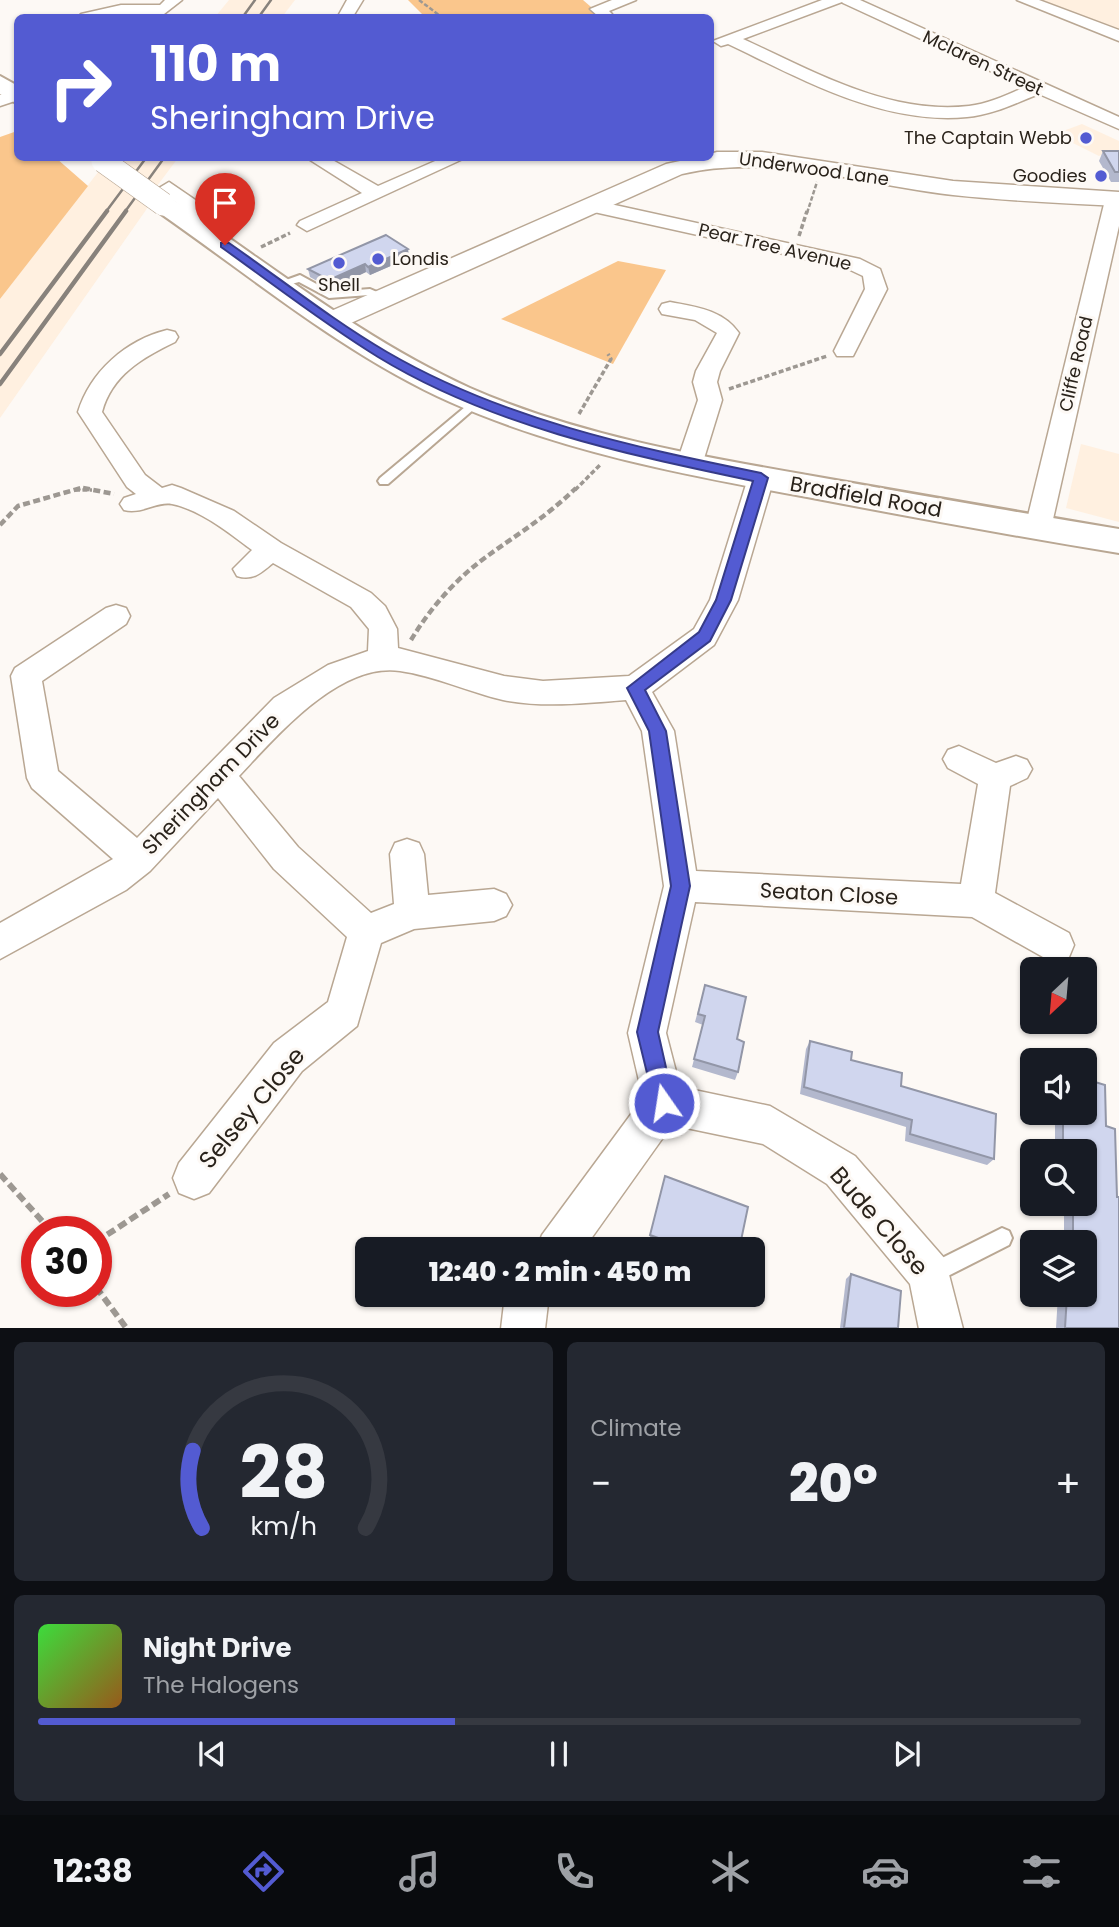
<!DOCTYPE html>
<html lang="en">
<head>
<meta charset="utf-8">
<style>
	body { margin:0; font-family:Poppins,sans-serif; background:#242831; color:#f1f3f6; height:100vh; display:flex; flex-direction:column; font-size:26px; white-space:nowrap }
	* { box-sizing:border-box; margin:0 }
	p { font-size:23px; color:#9ea1a6 }
	.icon { flex:none; width:38px; height:38px; fill:none; stroke:currentColor; stroke-width:2; stroke-linecap:round; stroke-linejoin:round }
	.map { position:relative; height:1328px; overflow:hidden }
	.side { display:flex; flex-direction:column; gap:14px; padding:14px; background:#0d0f14; flex:1 }
	.side>* { flex:none }
	.hud { position:absolute; left:14px; top:14px; width:700px; height:147px; border-radius:10px; box-shadow:0 2px 5px #0004; background:#535bd2; color:#fff; overflow:hidden }
	.needle { width:46px; rotate:206deg }
	.fabs { position:absolute; left:1020px; top:957px; display:grid; gap:14px }
	.fabs a { display:grid; place-items:center; width:77px; height:77px; border-radius:10px; background:#171b24; box-shadow:0 2px 5px #0004; font-size:35px }
	.speed { position:absolute; left:21px; top:1216px; display:flex; gap:14px; font-size:35px; font-weight:700; text-align:center }
	.speed>* { display:grid; place-content:center; width:91px; height:91px; border-radius:50%; background:#171b24; box-shadow:0 2px 5px #0004; line-height:1 }
	.speed .limit { border:10px solid #d22; background:#fff; color:#111 }
	.pin { position:absolute; display:grid; place-items:center; width:60px; height:60px; color:#fff; margin:-72px -30px; border-radius:50% 50% 50% 0; rotate:-45deg; box-shadow:0 0 7px #0007 }
	.pin .icon { rotate:45deg }
	.me { position:absolute; width:77px; margin:-38px; rotate:347deg; stroke-linejoin:round; filter:drop-shadow(0 0 5px #0008) }
	.turn { display:flex; align-items:center; gap:24px; height:147px; padding:0 21px; font-size:32px }
	.turn .icon { width:91px; height:91px; stroke-width:2.5 }
	.turn b { display:block; font-size:49px; line-height:60px }
	.big { font-size:52px; font-weight:800; line-height:1.1 }
	.side .tile { flex:1; display:flex; flex-direction:column; justify-content:center; gap:10px; min-width:0; padding:0 24px; border-radius:10px; background:#242831 }
	.side .dial { align-items:center; gap:0 }
	.dial svg { height:182px; overflow:visible; fill:none; stroke:#363941; stroke-width:7; stroke-linecap:round; text-anchor:middle }
	.dial text { fill:#f1f3f6; stroke:none }
	.song { display:flex; align-items:center; gap:21px }
	.cover { width:84px; height:84px; border-radius:10px; background:linear-gradient(135deg,hsl(120 70% 55%),hsl(30 70% 35%)) }
	.played { height:7px; border-radius:4px; background:linear-gradient(90deg,#535bd2 40%,#363941 40%) }
	.keys { display:flex; justify-content:space-around; direction:ltr }
	.heat { display:flex; justify-content:space-between; align-items:center; font-size:38px; direction:ltr }
	.side .tiles { flex:1; display:grid; gap:14px; grid-template-columns:1fr 1fr }
	.tile:last-child { grid-column:span 2 }
	.trip { position:absolute; left:355px; top:1237px; width:410px; height:70px; border-radius:10px; background:#171b24; box-shadow:0 2px 5px #0004; font-weight:800; line-height:70px; text-align:center }
	.tab-bar { display:flex; height:112px; justify-content:space-around; align-items:center; background:#090b0e; color:#9ea1a6 }
	.tab-bar .icon { width:49px; height:49px }
	.tab-bar .on { color:#535bd2 }
	.tab-bar b { font-size:32px; color:#f1f3f6 }
	.map>svg:first-child { display:block }
</style>
</head>
<body>
<div class="map">
<svg width="1119" height="1329" viewBox="0 0 1119 1329">
	<rect width="100%" height="100%" fill="#fdf9f5"/>
	<g fill="#fff0e0">
		<polygon points="229,0 295,0 282,17 215,17"/>
		<polygon points="1038,0 1119,0 1119,31"/>
		<polygon points="1082,124 1119,141 1119,153 1109,152 1099,156 1055,134"/>
		<polygon points="109,158 178,158 157,186 146,210 0,418 0,299"/>
		<polygon points="1081,444 1119,454 1119,522 1066,508"/>
	</g>
	<g fill="#fac68c">
		<polygon points="408,0 583,0 598,13 588,18 425,17"/>
		<polygon points="17,131 18,158 56,158 88,186 0,299 0,137"/>
		<polygon points="618,261 666,270 613,364 501,319"/>
	</g>
	<g fill="none" stroke-linecap="round" stroke-linejoin="round">
		<g stroke="#b9a793" stroke-width="4">
			<g id="service">
				<polygon points="300,275 331,292 370,289 391,298 386,301 369,295 329,298 299,282 280,287 275,284"/>
				<polygon points="477,397 483,401 481,403 388,484 380,484 378,481 380,478"/>
				<polygon points="1002,1228 1009,1231 1012,1238 1009,1245 938,1281 931,1284 924,1281 921,1274 924,1267"/>
			</g>
		</g>
		<g stroke="#b9a793" stroke-width="3">
			<g id="minor">
				<polygon points="165,0 182,0 164,14 78,17 81,14 121,5 160,5"/>
				<polygon points="347,0 363,0 352,18 337,18"/>
				<polygon points="612,0 636,0 609,11 612,14 608,18 599,17 590,9"/>
				<path d="M 822,0 L 860,0 L 1119,117 L 1119,129 L 1039,94 C 1016,103 992,115 967,117 C 882,125 802,79 728,44 L 721,46 L 713,41 ZM 842,2 L 843,3 L 1025,87 C 1007,95 988,104 969,106 C 888,115 813,71 743,39 Z"/>
				<polygon points="1017,0 1039,0 1119,30 1119,41"/>
				<polygon points="18,90 18,100 0,106 0,95"/>
				<polygon points="307,158 329,158 378,186 442,158 465,158 307,231 297,225 300,221 362,193"/>
				<path d="M 169,182 L 229,223 L 232,227 C 225,237 213,241 202,238 L 199,234 L 208,226 L 162,192 L 159,188 Z"/>
				<polygon points="1115,194 1119,195 1119,226 1051,528 1047,535 1038,537 1029,535 1025,528 1105,200"/>
				<polygon points="592,200 860,259 880,269 887,289 853,356 837,356 834,351 865,289 863,276 846,268 585,210 582,206"/>
				<path d="M 670,302 C 697,307 723,310 739,333 L 720,371 L 717,382 L 722,400 L 702,465 L 698,471 L 689,473 L 680,471 L 676,465 L 698,400 L 693,382 L 696,371 L 717,333 L 695,320 L 662,314 L 659,309 L 662,304 Z"/>
				<path d="M 167,330 L 175,332 L 178,337 L 175,342 C 142,358 112,375 102,412 L 145,475 L 162,488 L 172,485 L 181,488 L 234,511 L 281,543 L 371,593 L 385,606 L 397,629 L 398,648 L 504,676 L 543,681 L 629,676 L 694,629 L 710,600 L 748,478 L 752,472 L 761,469 L 770,472 L 774,478 L 738,600 L 714,645 L 652,692 L 674,731 L 696,871 L 961,884 L 978,784 L 948,768 L 943,759 L 948,750 L 959,746 L 996,763 L 1016,756 L 1027,760 L 1032,769 L 1027,778 L 1010,786 L 995,893 L 1069,933 L 1074,945 L 1069,957 L 1056,962 L 1043,957 L 972,917 L 695,902 L 666,1033 L 680,1087 L 770,1106 L 855,1156 L 945,1259 L 963,1329 L 919,1329 L 910,1284 L 827,1184 L 763,1144 L 672,1125 L 583,1250 L 536,1250 L 542,1235 L 643,1098 L 628,1033 L 664,886 L 642,731 L 626,700 C 586,703 544,708 503,700 C 469,692 435,676 400,671 C 339,662 276,737 239,776 L 298,847 L 371,913 L 394,904 L 390,854 L 395,843 L 407,839 L 419,843 L 424,854 L 428,895 L 494,889 L 506,894 L 512,905 L 506,916 L 494,921 L 414,929 L 381,943 L 357,1026 L 302,1071 L 209,1193 L 194,1199 L 179,1193 L 173,1178 L 179,1163 L 274,1043 L 328,1002 L 347,937 L 274,869 L 218,798 L 150,871 L 126,890 L 0,959 L 0,923 L 113,859 L 32,788 L 27,778 L 11,676 L 15,668 L 106,608 L 116,605 L 126,608 L 130,616 L 126,624 L 42,681 L 58,771 L 137,838 L 274,698 L 328,665 L 368,651 L 369,629 L 351,607 L 273,563 C 261,573 253,581 237,576 L 233,569 L 252,550 C 229,533 201,510 172,504 C 156,501 141,515 124,510 L 120,504 L 124,498 L 136,494 L 127,487 L 78,412 C 90,372 126,340 167,330 Z"/>
				<polygon points="505,1295 549,1295 545,1329 501,1329"/>
			</g>
		</g>
		<g stroke="#b9a793" stroke-width="3">
			<path id="tertiary" d="M 717,152 L 762,152 L 953,181 L 1119,192 L 1119,206 C 1064,203 1008,201 953,195 C 863,185 771,153 682,174 L 342,327 L 322,327 L 318,321 L 322,315 L 666,164 L 694,158 L 710,158 L 710,154 Z"/>
		</g>
		<g stroke="#b9a793" stroke-width="4">
			<g id="secondary">
				<polygon points="0,76 18,86 18,104 0,94"/>
				<path d="M 163,196 L 172,199 C 270,264 362,339 470,388 C 577,435 693,455 807,475 C 911,494 1015,512 1119,529 L 1119,553 C 1015,536 911,517 807,497 C 686,475 563,452 450,402 C 343,354 251,276 154,209 L 150,204 L 154,199 Z"/>
			</g>
		</g>
		<g stroke="#9d9892" stroke-width="2.5" stroke-dasharray="4.5 2" stroke-linecap="butt">
			<polyline points="419,0 443,18"/>
			<polyline points="556,18 581,15"/>
			<polyline points="807,213 817,182"/>
		</g>
		<g stroke="#9d9892" stroke-width="3.5" stroke-dasharray="5 2.5" stroke-linecap="butt">
			<polyline points="799,236 807,211"/>
			<polyline points="261,247 290,233"/>
			<polyline points="729,389 827,356"/>
			<polyline points="579,414 611,359 608,354"/>
			<polyline points="75,490 92,490"/>
			<polyline points="575,490 601,464"/>
		</g>
		<g stroke="#9d9892" stroke-width="4.5" stroke-dasharray="7 3.5" stroke-linecap="butt">
			<polyline points="83,488 114,494"/>
			<polyline points="0,525 18,506 81,488"/>
			<path d="M 411,640 C 429,610 454,581 482,560 C 517,534 544,519 576,488"/>
		</g>
		<g stroke="#9d9892" stroke-width="6" stroke-dasharray="9 4.5" stroke-linecap="butt">
			<polyline points="0,1174 52,1232"/>
			<polyline points="96,1242 169,1194"/>
			<polyline points="96,1287 127,1329"/>
		</g>
		<use href="#service" fill="#fff" fill-rule="evenodd"/>
		<use href="#minor" fill="#fff" fill-rule="evenodd"/>
		<use href="#tertiary" fill="#fff" fill-rule="evenodd"/>
		<use href="#secondary" fill="#fff" fill-rule="evenodd"/>
		<g stroke="#88827c" stroke-width="2.5">
			<polyline points="242,18 255,0"/>
			<polyline points="258,18 271,0"/>
			<polyline points="105,213 146,158"/>
			<polyline points="124,213 164,158"/>
		</g>
		<g stroke="#88827c" stroke-width="4.5">
			<polyline points="0,354 107,211"/>
			<polyline points="0,384 126,211"/>
		</g>
		<g stroke="#b9a793" stroke-width="24" stroke-linecap="butt">
			<polyline id="secondary-bridge" points="103,161 163,204"/>
		</g>
		<use href="#secondary-bridge" stroke="#fff" stroke-width="23"/>
	</g>
	<g fill="#b3b8cd">
		<polygon points="1103,151 1119,151 1119,182 1111,182 1099,161"/>
		<polygon points="408,249 409,258 370,275 366,272 331,289 310,277 308,269"/>
		<polygon points="705,985 737,1039 738,1072 735,1080 692,1067 703,1025 695,1022"/>
		<polygon points="810,1041 901,1086 994,1159 987,1165 905,1141 906,1127 800,1094 806,1049"/>
		<polygon points="1055,1113 1085,1113 1106,1126 1119,1328 1056,1328 1058,1295 1085,1295 1085,1242 1064,1242 1064,1204 1085,1204 1085,1152 1055,1152"/>
		<polygon points="665,1176 739,1250 675,1250 649,1240"/>
		<polygon points="851,1274 898,1328 840,1328 846,1279"/>
	</g>
	<g fill="#9296a7">
		<polygon points="408,249 409,258 370,275 368,267"/>
		<polygon points="365,264 366,272 331,289 329,280"/>
	</g>
	<g fill="#d0d6ee" stroke="#9296a7" stroke-width="2">
		<polygon points="1103,151 1119,151 1119,172 1115,172"/>
		<polygon points="386,235 408,249 368,267 365,264 329,280 308,269"/>
		<polygon points="705,985 746,997 737,1039 744,1042 738,1072 694,1059 705,1016 698,1014"/>
		<polygon points="810,1041 852,1052 851,1060 902,1073 901,1086 996,1114 994,1159 910,1134 912,1120 804,1087"/>
		<polygon points="1085,1079 1105,1085 1106,1126 1115,1129 1117,1197 1119,1197 1119,1328 1065,1328 1067,1295 1085,1295 1085,1242 1073,1242 1073,1204 1085,1204 1085,1152 1070,1152 1063,1150 1063,1113 1085,1113"/>
		<polygon points="665,1176 748,1207 739,1250 691,1250 650,1235"/>
		<polygon points="851,1274 901,1291 898,1328 844,1328"/>
	</g>
	<path fill="#535bd2" stroke="#363b88" stroke-width="2" d="M 221,243 L 229,243 C 281,279 332,320 387,352 C 502,419 633,447 761,473 L 768,478 L 731,600 L 710,641 L 645,690 L 666,731 L 690,886 L 658,1032 L 674,1103 L 671,1110 L 664,1113 L 656,1110 L 637,1032 L 671,886 L 649,731 L 627,688 L 699,632 L 716,600 L 753,481 C 625,454 491,426 378,357 C 324,324 273,284 221,247 Z"/>
	<g fill="#535bd2" stroke="#fdf9f5" stroke-width="2.5">
		<circle cx="1086" cy="138" r="7"/>
		<circle cx="1101" cy="176" r="7"/>
		<circle cx="378" cy="259" r="7"/>
		<circle cx="339" cy="263" r="7"/>
	</g>
	<g text-anchor="middle" stroke-width="6" stroke-linejoin="round" paint-order="stroke">
		<g font-size="18" fill="#2a231b" stroke="#fdf9f5">
			<text transform="translate(983 63) rotate(25)" y="6">Mclaren Street</text>
			<text transform="translate(814 169) rotate(8)" y="6">Underwood Lane</text>
			<text transform="translate(775 247) rotate(13)" y="6">Pear Tree Avenue</text>
			<text transform="translate(1076 364) rotate(-77)" y="6">Cliffe Road</text>
		</g>
		<g font-size="18" fill="#2a231b" stroke="#fdf9f5" text-anchor="end">
			<text x="1072" y="144">The Captain Webb</text>
			<text x="1087" y="182">Goodies</text>
			<text x="392" y="265" text-anchor="start">Londis</text>
			<text x="339" y="291" text-anchor="middle">Shell</text>
		</g>
		<g font-size="21" fill="#2a231b" stroke="#fdf9f5">
			<text transform="translate(866 497) rotate(10)" y="7">Bradfield Road</text>
			<text transform="translate(211 784) rotate(-46)" y="7">Sheringham Drive</text>
			<text transform="translate(829 894) rotate(3)" y="7">Seaton Close</text>
		</g>
		<g font-size="24" fill="#2a231b" stroke="#fdf9f5">
			<text transform="translate(252 1108) rotate(-50)" y="8">Selsey Close</text>
			<text transform="translate(879 1221) rotate(49)" y="8">Bude Close</text>
		</g>
	</g>
</svg>
<div class="fabs">
<a><svg class="needle" viewBox="-14 -14 28 28"><path d="M0-13l5 13h-10z" fill="#e53935"/><path d="M0 13l5-13h-10z" fill="#9ea1a6"/></svg></a>
<a><svg class="icon" aria-label="sound" viewBox="0 0 24 24"><path d="M4 9h4l5-4v14l-5-4H4zM17 9q2 3 0 6"/></svg></a>
<a><svg class="icon" aria-label="search" viewBox="0 0 24 24"><circle cx="10" cy="10" r="6"/><path d="M15 15l6 6"/></svg></a>
<a><svg class="icon" aria-label="layers" viewBox="0 0 24 24"><path d="M12 4l9 5-9 5-9-5zM3 14l9 5 9-5"/></svg></a>
</div>
<div class="speed"><div class="limit">30</div></div>
<div class="pin" style="left:225px;top:245px;background:#d93025"><svg class="icon" aria-label="arrive" viewBox="0 0 24 24"><path d="M6 21V4h12l-3 4 3 4H6"/></svg></div>
<svg class="me" style="left:664px;top:1103px" viewBox="-20 -20 40 40"><circle r="17" fill="#535bd2" stroke="#fff" stroke-width="3"/><path d="M0-11L8 9 0 5-8 9z" fill="#fff"/></svg>
<div class="trip">12:40 · 2 min · 450 m</div>
<div class="hud">
<div class="turn"><svg class="icon" aria-label="right" viewBox="0 0 24 24"><path d="M7 20v-9h11M14 6l5 5-5 5"/></svg><div><b>110 m</b>Sheringham Drive</div></div>
</div>
</div>
<section class="side">
<div class="tiles">
<div class="tile dial"><svg viewBox="0 0 100 80">
<path d="M14 69A42 42 0 1 1 86 69"/>
<path d="M14 69A42 42 0 0 1 10 35" stroke="#535bd2"/>
<text x="50" y="56" font-size="32" font-weight="700">28</text>
<text x="50" y="72" font-size="11">km/h</text>
</svg></div>
<div class="tile"><p>Climate</p>
<div class="heat"><a>−</a><b class="big">20°</b><a>+</a></div>
</div>
<div class="tile">
<div class="song"><i class="cover"></i><div><b>Night Drive</b><p>The Halogens</p></div></div>
<div class="played"></div>
<div class="keys"><svg class="icon" aria-label="previous" viewBox="0 0 24 24"><path d="M18 5L8 12l10 7zM5 5v14"/></svg><svg class="icon" aria-label="pause" viewBox="0 0 24 24"><path d="M8 5v14M16 5v14"/></svg><svg class="icon" aria-label="next" viewBox="0 0 24 24"><path d="M6 5l10 7-10 7zM19 5v14"/></svg></div>
</div>
</div>
</section>
<nav class="tab-bar">
<b>12:38</b>
<svg class="icon on" aria-label="directions" viewBox="0 0 24 24"><path d="M12 3l9 9-9 9-9-9zM9 14v-3h6M13 9l2 2-2 2"/></svg>
<svg class="icon" aria-label="music" viewBox="0 0 24 24"><path d="M9 18V5l10-2v13"/><circle cx="6" cy="18" r="3"/><circle cx="16" cy="16" r="3"/></svg>
<svg class="icon" aria-label="phone" viewBox="0 0 24 24"><path d="M5 4h4l2 5-3 2q2 4 5 5l2-3 5 2v4C11 20 4 13 5 4z"/></svg>
<svg class="icon" aria-label="climate" viewBox="0 0 24 24"><path d="M12 3v18M4 7l16 10M4 17L20 7"/></svg>
<svg class="icon" aria-label="car" viewBox="0 0 24 24"><path d="M5 17H2v-5l4-1 3-4h7l3 4 3 1v5h-3M9 17h6M6 11h13"/><circle cx="7" cy="17" r="2"/><circle cx="17" cy="17" r="2"/></svg>
<svg class="icon" aria-label="filters" viewBox="0 0 24 24"><path d="M4 7h16M4 17h16"/><circle cx="9" cy="7" r="2"/><circle cx="15" cy="17" r="2"/></svg>
</nav>
</body>
</html>
